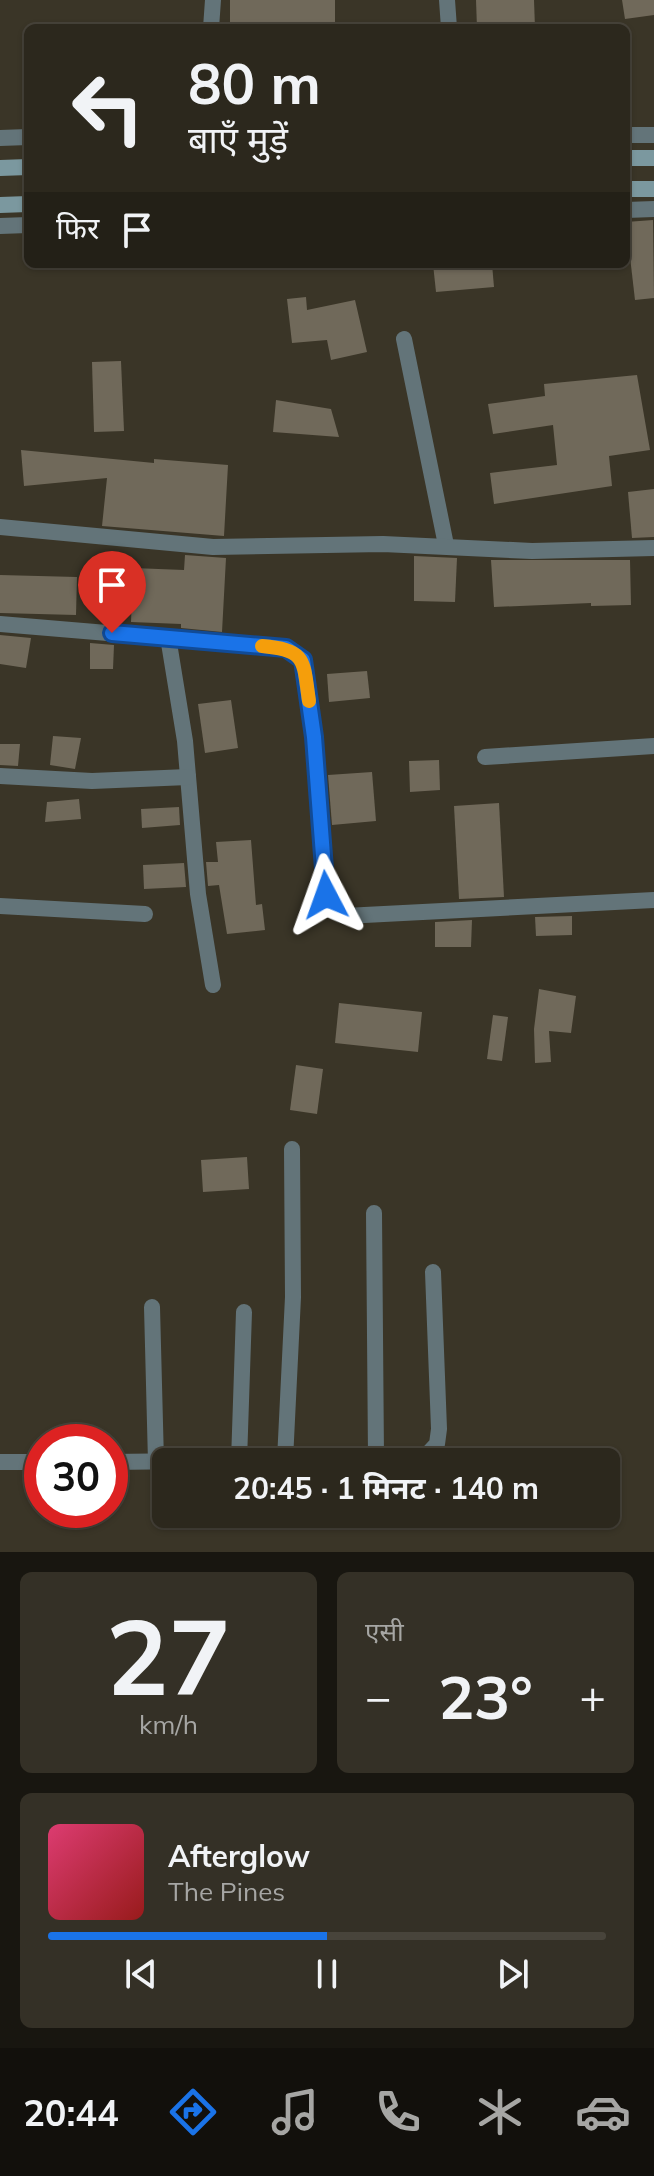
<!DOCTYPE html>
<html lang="hi">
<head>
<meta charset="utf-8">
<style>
	body { margin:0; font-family:Mulish,"Noto Sans Devanagari",sans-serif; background:#343026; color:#f1f3f6; height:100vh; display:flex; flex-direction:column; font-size:30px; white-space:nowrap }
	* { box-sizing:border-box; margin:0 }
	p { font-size:26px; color:#a6a6a4 }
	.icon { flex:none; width:44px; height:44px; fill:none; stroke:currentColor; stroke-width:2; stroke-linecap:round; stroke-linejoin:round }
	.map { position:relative; height:1552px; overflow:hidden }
	.drawer { display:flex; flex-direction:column; gap:20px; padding:20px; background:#181610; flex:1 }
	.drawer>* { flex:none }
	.hud { position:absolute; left:24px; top:24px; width:606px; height:244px; border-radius:12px; box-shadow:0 2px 6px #0004,0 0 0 2px #48443b; background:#2c281d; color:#f1f3f6; overflow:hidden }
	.speed { position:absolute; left:24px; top:1424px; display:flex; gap:16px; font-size:40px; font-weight:700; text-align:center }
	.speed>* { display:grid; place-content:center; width:104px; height:104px; border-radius:50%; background:#2c281d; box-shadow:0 2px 6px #0004,0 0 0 2px #48443b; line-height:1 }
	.speed .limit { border:12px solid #d22; background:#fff; color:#111 }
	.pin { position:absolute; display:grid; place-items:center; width:68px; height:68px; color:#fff; margin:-82px -34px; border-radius:50% 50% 50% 0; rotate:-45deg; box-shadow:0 0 8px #0007 }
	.pin .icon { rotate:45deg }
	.me { position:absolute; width:88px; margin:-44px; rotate:356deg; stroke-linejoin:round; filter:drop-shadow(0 0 6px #0008) }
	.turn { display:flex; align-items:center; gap:28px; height:168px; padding:0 32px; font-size:36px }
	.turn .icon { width:104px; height:104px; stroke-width:2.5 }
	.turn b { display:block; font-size:56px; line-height:68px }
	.then { display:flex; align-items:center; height:76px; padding:0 32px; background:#0003; gap:16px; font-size:30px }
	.big { font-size:60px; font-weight:700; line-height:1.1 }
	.drawer .card { flex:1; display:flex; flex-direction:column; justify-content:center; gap:12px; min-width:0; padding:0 28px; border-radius:12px; background:#343026 }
	.drawer .dial { align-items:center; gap:0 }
	.dial b { font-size:104px; line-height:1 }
	.song { display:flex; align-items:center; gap:24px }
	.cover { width:96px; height:96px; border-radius:12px; background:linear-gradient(135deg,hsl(340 70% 55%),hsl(0 70% 35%)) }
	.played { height:8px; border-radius:4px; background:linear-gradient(90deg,#1a73e8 50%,#48443b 50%) }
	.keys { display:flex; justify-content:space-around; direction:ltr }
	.heat { display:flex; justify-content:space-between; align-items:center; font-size:44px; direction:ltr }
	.drawer .tiles { flex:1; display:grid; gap:20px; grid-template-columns:1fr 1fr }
	.card:last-child { grid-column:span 2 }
	.trip { position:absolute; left:152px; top:1448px; width:468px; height:80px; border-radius:12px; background:#2c281d; box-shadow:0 2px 6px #0004,0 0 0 2px #48443b; font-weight:700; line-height:80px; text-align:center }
	.dock { display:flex; height:128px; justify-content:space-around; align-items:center; background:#12100c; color:#a6a6a4 }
	.dock .icon { width:56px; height:56px }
	.dock .active { color:#1a73e8 }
	.dock b { font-size:36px; color:#f1f3f6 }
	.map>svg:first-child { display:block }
</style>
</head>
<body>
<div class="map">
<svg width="654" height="1552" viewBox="0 0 654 1552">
	<rect width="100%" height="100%" fill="#3a3527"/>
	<g fill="#70695a">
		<rect x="230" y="0" width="105" height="28"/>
		<polygon points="476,0 534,0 535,28 477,28"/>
		<polygon points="622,0 654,0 654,15 625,19"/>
		<polygon points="653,220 654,298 635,300 626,222"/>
		<polygon points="433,264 492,264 494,287 436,292"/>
		<polygon points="306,297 307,310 355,300 367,352 331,360 327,340 292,343 287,299"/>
		<polygon points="121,361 124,431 94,432 92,362"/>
		<polygon points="637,375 650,450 609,456 612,486 494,504 490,473 557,465 553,425 493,434 488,404 545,396 544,384"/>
		<polygon points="276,400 331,409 339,437 273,432"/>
		<polygon points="21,450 154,463 154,459 228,465 224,536 102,526 107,478 24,486"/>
		<polygon points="654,489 654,537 632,538 628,492"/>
		<polygon points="185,555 226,558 222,632 181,628 181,624 131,622 133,568 184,570"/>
		<polygon points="414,556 457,558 455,602 414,601"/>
		<polygon points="491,560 630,560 631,605 591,606 591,603 494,607"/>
		<polygon points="0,575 77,577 76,615 0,613"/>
		<polygon points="0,635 31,638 26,668 0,664"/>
		<polygon points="90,643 114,645 113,669 90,669"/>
		<polygon points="367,671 370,698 329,702 327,674"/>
		<polygon points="231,700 238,748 205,753 198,704"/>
		<polygon points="53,736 81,738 75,769 50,765"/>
		<polygon points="0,744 20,744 18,766 0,765"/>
		<polygon points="439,760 440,790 410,792 409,761"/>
		<polygon points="372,772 376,821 332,825 328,775"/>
		<polygon points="79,799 81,819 45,822 47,802"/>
		<polygon points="499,803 504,897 459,899 454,806"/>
		<polygon points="179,807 180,825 142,828 141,809"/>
		<polygon points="251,840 256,905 262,904 265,930 227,934 219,885 208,886 206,862 218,862 216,842"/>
		<polygon points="184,863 186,887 144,889 143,865"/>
		<polygon points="572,916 572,935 536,936 535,917"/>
		<polygon points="472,920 471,947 435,947 435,922"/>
		<polygon points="539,989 576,996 571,1033 549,1031 551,1062 535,1063 534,1029"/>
		<polygon points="339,1003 422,1012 418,1052 335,1043"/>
		<polygon points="493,1015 508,1017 502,1061 487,1059"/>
		<polygon points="296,1065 323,1069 317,1114 290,1110"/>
		<polygon points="247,1157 249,1189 203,1192 201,1160"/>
	</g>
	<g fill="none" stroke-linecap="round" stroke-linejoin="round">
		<g stroke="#637479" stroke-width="16">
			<polyline points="447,0 449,28"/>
			<polyline points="211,28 213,0"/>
			<polyline points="404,339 446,545"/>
			<polyline points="0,527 213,547 383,544 532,551 654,548"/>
			<polyline points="0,624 286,648 303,660 314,737 326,895 335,912 345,916 654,900"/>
			<polyline points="168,637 185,741 198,894 213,985"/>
			<polyline points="485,757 654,746"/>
			<polyline points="0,776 92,781 188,777"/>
			<polyline points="0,906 145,914"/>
			<polyline points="374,1213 376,1457"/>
			<polyline points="152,1307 156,1462"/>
			<polyline points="285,1460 293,1297 292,1149"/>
			<polyline points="239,1461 244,1312"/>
			<polyline points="0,1462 42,1462"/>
			<polyline points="110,1462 424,1458 437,1444 439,1429 433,1272"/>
		</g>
		<g stroke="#637479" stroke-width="16">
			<polyline points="626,135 654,135"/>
			<polyline points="0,138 28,137"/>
			<polyline points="626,210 654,209"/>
			<polyline points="0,226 28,225"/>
		</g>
		<g stroke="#7b989f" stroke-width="16">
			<polyline points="626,158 654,158"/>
			<polyline points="0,168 28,167"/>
			<polyline points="626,189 654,189"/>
			<polyline points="0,205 28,204"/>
		</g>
	</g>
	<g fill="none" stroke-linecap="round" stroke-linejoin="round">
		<g stroke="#114b97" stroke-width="20">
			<polyline id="route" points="112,633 286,648 303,660 314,737 326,895"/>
		</g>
		<use href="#route" stroke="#1a73e8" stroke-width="14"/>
		<path stroke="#f59e0b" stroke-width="14" d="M 262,646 C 307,650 303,660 309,701"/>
	</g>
</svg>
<div class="speed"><div class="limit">30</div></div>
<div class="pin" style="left:112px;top:633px;background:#d93025"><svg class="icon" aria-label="arrive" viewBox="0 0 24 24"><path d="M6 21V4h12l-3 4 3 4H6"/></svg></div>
<svg class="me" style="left:326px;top:895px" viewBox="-20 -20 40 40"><path d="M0-17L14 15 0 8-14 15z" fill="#1a73e8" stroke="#fff" stroke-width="4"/></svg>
<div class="trip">20:45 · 1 मिनट · 140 m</div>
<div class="hud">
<div class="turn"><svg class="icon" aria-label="left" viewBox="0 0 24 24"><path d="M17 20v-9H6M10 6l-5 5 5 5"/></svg><div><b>80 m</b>बाएँ मुड़ें</div></div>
<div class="then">फिर<svg class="icon" aria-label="arrive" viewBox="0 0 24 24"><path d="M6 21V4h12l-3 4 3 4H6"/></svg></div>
</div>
</div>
<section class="drawer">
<div class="tiles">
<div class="card dial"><b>27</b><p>km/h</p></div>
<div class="card"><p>एसी</p>
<div class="heat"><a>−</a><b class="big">23°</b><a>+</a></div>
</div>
<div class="card">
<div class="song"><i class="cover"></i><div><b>Afterglow</b><p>The Pines</p></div></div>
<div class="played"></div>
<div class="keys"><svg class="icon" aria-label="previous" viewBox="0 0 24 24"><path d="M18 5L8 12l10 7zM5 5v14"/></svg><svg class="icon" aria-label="pause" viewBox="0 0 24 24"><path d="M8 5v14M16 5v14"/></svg><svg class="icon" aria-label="next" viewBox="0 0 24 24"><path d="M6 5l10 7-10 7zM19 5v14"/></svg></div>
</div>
</div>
</section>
<nav class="dock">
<b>20:44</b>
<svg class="icon active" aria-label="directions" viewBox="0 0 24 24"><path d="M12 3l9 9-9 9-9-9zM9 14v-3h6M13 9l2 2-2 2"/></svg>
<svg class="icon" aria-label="music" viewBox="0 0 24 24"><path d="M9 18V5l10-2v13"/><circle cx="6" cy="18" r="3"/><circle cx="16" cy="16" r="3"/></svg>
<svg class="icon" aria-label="phone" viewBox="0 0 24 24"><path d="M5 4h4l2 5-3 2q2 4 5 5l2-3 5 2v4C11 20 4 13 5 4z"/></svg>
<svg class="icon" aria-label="climate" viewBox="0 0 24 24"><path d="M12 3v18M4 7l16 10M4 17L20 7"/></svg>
<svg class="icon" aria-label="car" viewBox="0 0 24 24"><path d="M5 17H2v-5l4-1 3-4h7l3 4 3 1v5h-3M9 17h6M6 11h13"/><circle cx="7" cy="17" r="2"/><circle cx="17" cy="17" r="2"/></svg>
</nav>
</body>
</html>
